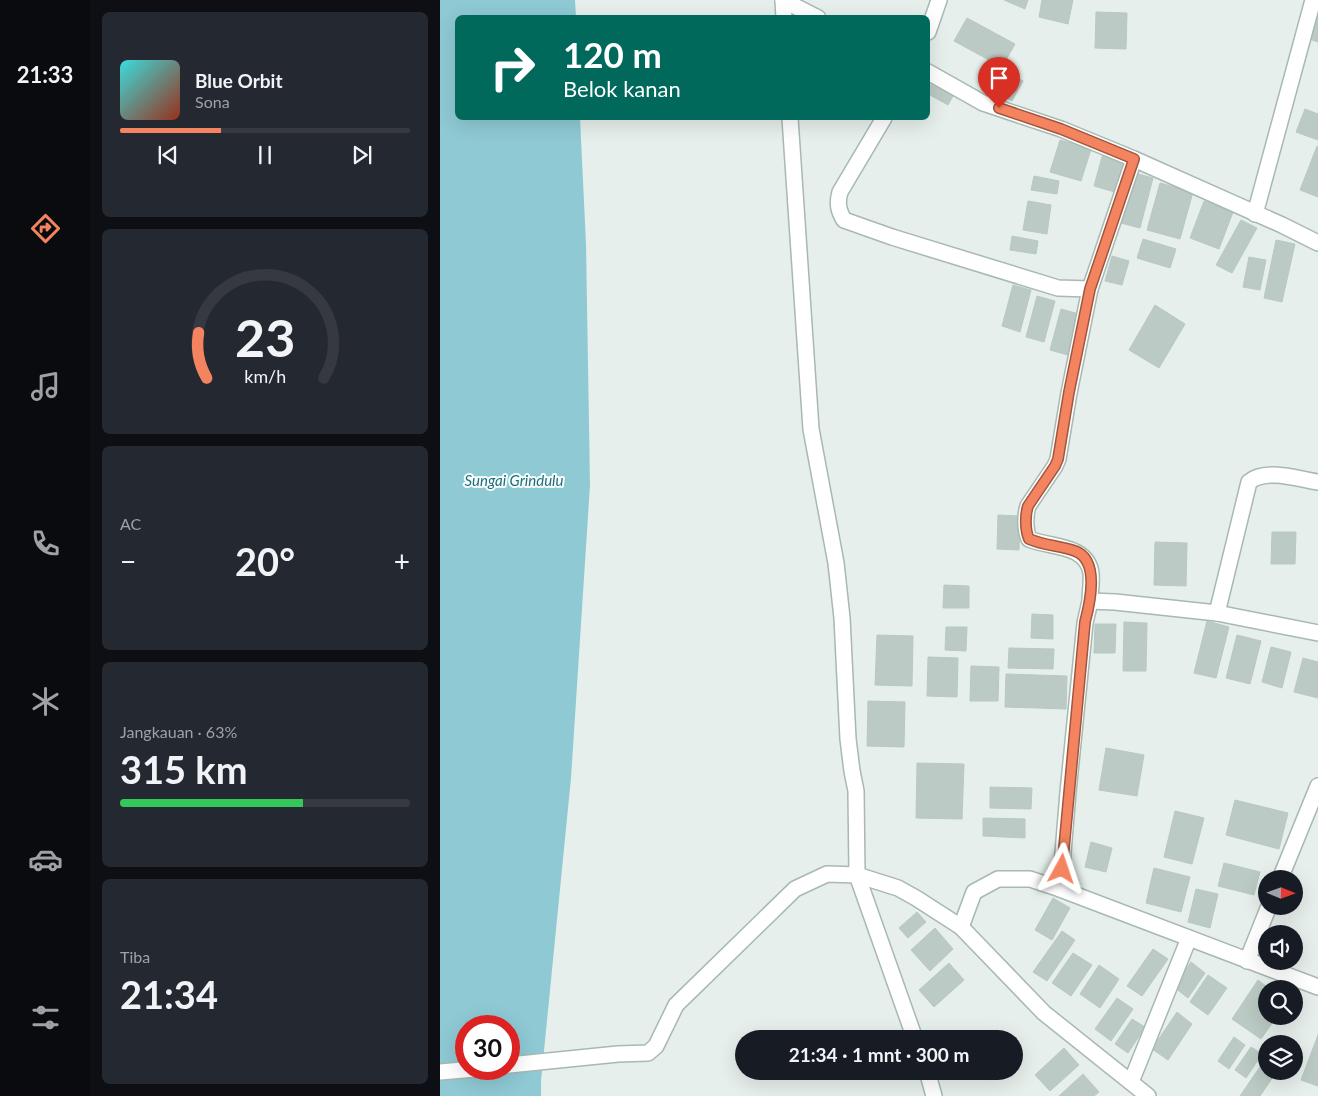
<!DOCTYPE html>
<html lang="id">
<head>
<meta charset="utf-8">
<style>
	body { margin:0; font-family:Lato,sans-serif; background:#242831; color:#f1f3f6; height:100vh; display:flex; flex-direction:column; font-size:19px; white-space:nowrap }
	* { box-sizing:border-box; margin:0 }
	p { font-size:16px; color:#9ea1a6 }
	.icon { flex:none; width:28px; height:28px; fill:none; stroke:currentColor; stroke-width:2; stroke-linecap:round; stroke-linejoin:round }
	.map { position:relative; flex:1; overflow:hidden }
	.drawer { display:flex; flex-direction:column; gap:12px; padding:12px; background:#0d0f14; width:350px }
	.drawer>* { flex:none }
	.hud { position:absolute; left:15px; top:15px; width:475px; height:105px; border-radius:8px; box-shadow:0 5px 20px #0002; background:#00695c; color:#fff; overflow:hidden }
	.needle { width:32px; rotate:91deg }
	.tools { position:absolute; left:818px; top:870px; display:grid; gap:10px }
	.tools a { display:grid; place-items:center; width:45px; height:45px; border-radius:50%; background:#171b24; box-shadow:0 5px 20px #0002; font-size:25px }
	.speed { position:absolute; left:15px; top:1015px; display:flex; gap:10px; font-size:25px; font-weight:700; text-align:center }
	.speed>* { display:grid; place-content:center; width:65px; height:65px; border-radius:50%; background:#171b24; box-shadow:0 5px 20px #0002; line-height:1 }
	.speed .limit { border:8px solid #d22; background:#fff; color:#111 }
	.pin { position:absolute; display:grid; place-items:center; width:42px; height:42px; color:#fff; margin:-51px -21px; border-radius:50% 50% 50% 0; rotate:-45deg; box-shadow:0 0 5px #0007 }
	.pin .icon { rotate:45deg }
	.me { position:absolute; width:55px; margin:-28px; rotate:5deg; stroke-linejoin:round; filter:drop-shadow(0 0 4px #0008) }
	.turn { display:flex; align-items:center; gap:18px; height:105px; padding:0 25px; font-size:22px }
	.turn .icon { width:65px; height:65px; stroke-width:2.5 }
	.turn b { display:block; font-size:35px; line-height:42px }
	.big { font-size:38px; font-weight:700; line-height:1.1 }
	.drawer .widget { flex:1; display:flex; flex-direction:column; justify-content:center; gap:8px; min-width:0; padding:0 18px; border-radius:8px; background:#242831 }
	.drawer .dial { align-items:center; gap:0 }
	.dial svg { height:130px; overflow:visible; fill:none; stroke:#363941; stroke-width:7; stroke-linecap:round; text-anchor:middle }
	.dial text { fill:#f1f3f6; stroke:none }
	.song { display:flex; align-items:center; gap:15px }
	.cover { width:60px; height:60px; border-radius:8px; background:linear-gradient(135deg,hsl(180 70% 55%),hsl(10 70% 35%)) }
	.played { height:5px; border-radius:2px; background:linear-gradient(90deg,#f4845f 35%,#363941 35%) }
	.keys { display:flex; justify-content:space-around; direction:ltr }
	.heat { display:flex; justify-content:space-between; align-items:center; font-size:28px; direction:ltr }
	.charge { height:8px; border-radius:4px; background:linear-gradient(90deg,#34c759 63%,#363941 0) }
	.trip { position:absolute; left:295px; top:1030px; width:288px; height:50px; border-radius:25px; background:#171b24; box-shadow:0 5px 20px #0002; font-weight:700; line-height:50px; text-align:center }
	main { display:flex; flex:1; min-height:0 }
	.menu { display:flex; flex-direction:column; width:90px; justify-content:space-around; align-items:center; background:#090b0e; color:#9ea1a6 }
	.menu .icon { width:35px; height:35px }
	.menu .on { color:#f4845f }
	.menu b { font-size:22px; color:#f1f3f6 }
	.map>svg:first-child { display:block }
</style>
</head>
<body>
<main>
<nav class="menu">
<b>21:33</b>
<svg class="icon on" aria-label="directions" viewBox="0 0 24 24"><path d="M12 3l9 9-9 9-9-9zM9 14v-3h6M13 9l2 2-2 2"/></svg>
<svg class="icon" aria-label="music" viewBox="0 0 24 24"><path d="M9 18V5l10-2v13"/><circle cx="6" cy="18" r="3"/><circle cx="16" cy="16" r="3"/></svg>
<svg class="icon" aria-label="phone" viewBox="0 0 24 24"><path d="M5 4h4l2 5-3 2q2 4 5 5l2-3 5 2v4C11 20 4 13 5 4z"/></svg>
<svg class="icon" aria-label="climate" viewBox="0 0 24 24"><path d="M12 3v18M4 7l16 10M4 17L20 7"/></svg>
<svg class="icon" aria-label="car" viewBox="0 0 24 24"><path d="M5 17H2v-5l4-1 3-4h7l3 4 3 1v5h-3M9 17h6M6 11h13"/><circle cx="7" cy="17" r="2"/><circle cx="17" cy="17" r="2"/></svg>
<svg class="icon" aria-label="filters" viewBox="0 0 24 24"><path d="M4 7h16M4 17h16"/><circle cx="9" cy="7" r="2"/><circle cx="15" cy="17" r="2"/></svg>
</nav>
<section class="drawer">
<div class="widget">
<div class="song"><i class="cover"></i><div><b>Blue Orbit</b><p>Sona</p></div></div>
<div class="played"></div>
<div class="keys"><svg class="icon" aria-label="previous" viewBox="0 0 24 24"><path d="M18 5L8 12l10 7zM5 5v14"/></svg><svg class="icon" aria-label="pause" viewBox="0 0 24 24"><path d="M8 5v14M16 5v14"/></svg><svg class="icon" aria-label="next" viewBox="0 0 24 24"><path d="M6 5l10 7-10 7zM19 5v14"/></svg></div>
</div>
<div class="widget dial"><svg viewBox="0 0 100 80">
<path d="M14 69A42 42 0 1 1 86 69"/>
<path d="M14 69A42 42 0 0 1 9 41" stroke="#f4845f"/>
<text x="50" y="56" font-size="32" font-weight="700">23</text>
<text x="50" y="72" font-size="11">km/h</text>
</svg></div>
<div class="widget"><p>AC</p>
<div class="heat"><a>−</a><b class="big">20°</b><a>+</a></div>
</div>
<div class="widget"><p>Jangkauan · 63%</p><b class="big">315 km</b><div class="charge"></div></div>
<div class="widget"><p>Tiba</p><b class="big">21:34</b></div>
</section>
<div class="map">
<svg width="878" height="1096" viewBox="0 0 878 1096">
	<rect width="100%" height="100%" fill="#e6efeb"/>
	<path fill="#8ec9d4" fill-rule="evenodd" d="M 0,0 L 135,0 L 136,17 L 18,18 L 18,118 L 140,118 L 146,244 L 150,485 L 131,778 L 101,1081 L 101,1096 L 0,1096 ZM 26,1026 L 69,1026 L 69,1069 L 26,1069 Z"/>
	<g fill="#bbcac4" stroke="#b8c9c2">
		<polygon points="564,0 588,0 585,9"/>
		<polygon points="602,0 633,0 628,24 599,17"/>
		<polygon points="878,9 878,42 866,38"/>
		<polygon points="656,12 687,13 686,49 655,48"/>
		<polygon points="527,18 575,44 562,67 514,41"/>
		<polygon points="563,70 583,81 572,101 550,89"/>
		<polygon points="488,83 513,96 508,105 488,94"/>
		<polygon points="865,109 878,114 878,140 856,132"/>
		<polygon points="620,140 651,149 641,181 610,172"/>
		<polygon points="877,146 878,147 878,197 860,190"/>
		<polygon points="663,153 687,159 678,193 654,186"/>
		<polygon points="695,173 713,178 700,228 681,223"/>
		<polygon points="594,176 619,181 617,194 591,190"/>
		<polygon points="720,183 753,192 740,239 707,230"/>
		<polygon points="588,201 611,205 607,234 583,230"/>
		<polygon points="764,201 793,212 779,249 750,238"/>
		<polygon points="801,220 817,228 792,273 776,265"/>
		<polygon points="572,236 598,241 596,254 570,250"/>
		<polygon points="703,239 736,249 730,268 697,258"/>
		<polygon points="836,240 855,244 842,302 824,298"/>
		<polygon points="672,256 689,261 682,285 665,281"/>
		<polygon points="809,257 826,260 820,290 803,287"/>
		<polygon points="573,285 591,290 580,332 562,326"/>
		<polygon points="597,296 615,301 604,342 586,337"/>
		<polygon points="715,305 745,324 719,368 689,350"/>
		<polygon points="621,309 639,314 628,355 610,350"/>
		<polygon points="558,515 580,516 579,550 557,549"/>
		<polygon points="832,532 856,532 855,564 831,564"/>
		<polygon points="715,542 747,543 746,586 714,585"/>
		<polygon points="504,585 529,586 529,608 503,608"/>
		<polygon points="592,614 613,615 613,639 591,638"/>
		<polygon points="767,621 789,627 776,678 754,673"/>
		<polygon points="684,622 707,623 706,671 683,671"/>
		<polygon points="655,624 676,624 675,653 654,653"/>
		<polygon points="506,627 527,627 526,651 505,650"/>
		<polygon points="437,635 473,636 472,686 435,685"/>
		<polygon points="797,635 821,641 810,684 786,678"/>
		<polygon points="831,647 851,652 842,688 822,682"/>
		<polygon points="569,648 614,649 613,669 568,668"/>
		<polygon points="488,657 518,658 517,697 487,696"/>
		<polygon points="863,658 878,662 878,698 854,692"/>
		<polygon points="531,666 559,667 558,701 530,701"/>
		<polygon points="566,674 627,676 626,709 565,707"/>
		<polygon points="428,701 465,702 464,747 427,746"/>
		<polygon points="666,748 704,755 697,796 659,790"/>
		<polygon points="477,763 524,764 522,819 476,818"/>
		<polygon points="550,787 592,788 591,809 550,808"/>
		<polygon points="795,800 848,813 839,849 786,835"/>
		<polygon points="735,811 764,818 752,864 724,857"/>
		<polygon points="543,818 585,819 585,838 543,836"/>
		<polygon points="651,842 672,848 666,872 645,867"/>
		<polygon points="784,863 820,872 814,895 778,886"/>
		<polygon points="714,868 750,877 741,912 706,903"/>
		<polygon points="756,889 778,894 770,928 748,922"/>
		<polygon points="613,898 630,908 612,940 595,930"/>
		<polygon points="477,912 486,922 468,938 459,928"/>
		<polygon points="495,928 513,949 490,971 471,950"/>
		<polygon points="622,931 635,940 607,981 593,972"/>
		<polygon points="713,949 728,959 702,996 687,986"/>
		<polygon points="633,953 652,965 631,996 612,983"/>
		<polygon points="751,962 765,973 748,998 734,987"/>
		<polygon points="509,963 524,980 494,1007 479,990"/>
		<polygon points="659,965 679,979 660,1008 640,994"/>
		<polygon points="768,975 787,988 768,1015 750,1002"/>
		<polygon points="818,980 830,989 826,989 826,1016 837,1016 821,1039 792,1019"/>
		<polygon points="677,998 693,1009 671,1041 655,1029"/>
		<polygon points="737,1012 752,1024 728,1060 712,1049"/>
		<polygon points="692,1019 705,1027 688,1053 675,1044"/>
		<polygon points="878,1035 878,1086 861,1080"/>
		<polygon points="794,1037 805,1045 789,1069 778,1061"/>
		<polygon points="811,1047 822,1054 806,1078 795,1070"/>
		<polygon points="624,1048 639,1065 610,1091 595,1075"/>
		<polygon points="826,1058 826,1071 837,1071 820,1096 800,1096"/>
		<polygon points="643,1074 659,1092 654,1096 619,1096"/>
	</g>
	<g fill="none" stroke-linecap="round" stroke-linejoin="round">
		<g stroke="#a8b8b2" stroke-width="18">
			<g id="street">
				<polyline points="343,0 378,18"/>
				<polyline points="343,0 344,18"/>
				<polyline points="488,32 499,0"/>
				<polyline points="488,72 543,103 621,129 694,159 842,225 878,243"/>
				<polyline points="350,118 371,429 396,563 402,618 408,739 412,771 416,791 417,875 475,1039"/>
				<path d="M 444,118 L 400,192 C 397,203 398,210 404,220 L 452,237 L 618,288 L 650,289 L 694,159"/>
				<polyline points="815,214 873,0"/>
				<path d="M 650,289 L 629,393 L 618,459 L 615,466 L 588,506 C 585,515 585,530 589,539 C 610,548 647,544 651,573 C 652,582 650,592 650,601"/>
				<path d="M 777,613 L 809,482 C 826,468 858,479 878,482"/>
				<polyline points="840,879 878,786"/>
				<polyline points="620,889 628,792 645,623 650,601 675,602 777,613 878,633"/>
				<polyline points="521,927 534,892 558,879 590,879 620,889 878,987"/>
				<polyline points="807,961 829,906"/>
				<polyline points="69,1065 178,1054 208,1053 216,1046 236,1005 355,889 387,874 417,875 458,888 476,898 521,927 604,1013 708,1096"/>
				<polyline points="487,1071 494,1096"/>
				<polyline points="0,1072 34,1069"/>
				<polyline points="691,1082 749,938"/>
			</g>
		</g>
		<use href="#street" stroke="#fff" stroke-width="15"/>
	</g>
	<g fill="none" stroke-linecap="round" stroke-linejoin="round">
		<g stroke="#9f563e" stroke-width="12">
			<path id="route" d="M 559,108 L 621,129 L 694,159 L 650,289 L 629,392 L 618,459 L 615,466 L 588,506 C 585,515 585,530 589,539 C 603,545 620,546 635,551 C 660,560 650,603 645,622 L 622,869"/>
		</g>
		<use href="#route" stroke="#f4845f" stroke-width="9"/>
	</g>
	<g text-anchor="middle" stroke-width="4" stroke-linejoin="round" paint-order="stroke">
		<g font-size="15" font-style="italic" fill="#1c6f80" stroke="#f7fbf9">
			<text x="74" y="486">Sungai Grindulu</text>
		</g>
	</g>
</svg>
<div class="tools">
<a><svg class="needle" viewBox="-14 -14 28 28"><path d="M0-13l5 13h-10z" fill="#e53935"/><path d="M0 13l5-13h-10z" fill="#9ea1a6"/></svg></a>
<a><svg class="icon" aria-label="sound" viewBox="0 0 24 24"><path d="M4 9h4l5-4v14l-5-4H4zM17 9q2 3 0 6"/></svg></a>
<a><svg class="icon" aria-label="search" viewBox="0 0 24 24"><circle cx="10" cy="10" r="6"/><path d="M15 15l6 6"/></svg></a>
<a><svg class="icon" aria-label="layers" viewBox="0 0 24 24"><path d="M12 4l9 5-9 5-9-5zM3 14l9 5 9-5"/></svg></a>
</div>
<div class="speed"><div class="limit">30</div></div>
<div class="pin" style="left:559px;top:108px;background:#d93025"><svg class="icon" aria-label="arrive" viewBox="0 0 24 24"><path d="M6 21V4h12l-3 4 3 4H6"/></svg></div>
<svg class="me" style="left:622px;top:869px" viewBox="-20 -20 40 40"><path d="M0-17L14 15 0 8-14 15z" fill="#f4845f" stroke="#fff" stroke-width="4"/></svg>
<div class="trip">21:34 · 1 mnt · 300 m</div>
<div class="hud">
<div class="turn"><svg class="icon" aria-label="right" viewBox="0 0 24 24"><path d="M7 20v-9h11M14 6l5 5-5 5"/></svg><div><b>120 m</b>Belok kanan</div></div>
</div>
</div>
</main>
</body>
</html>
